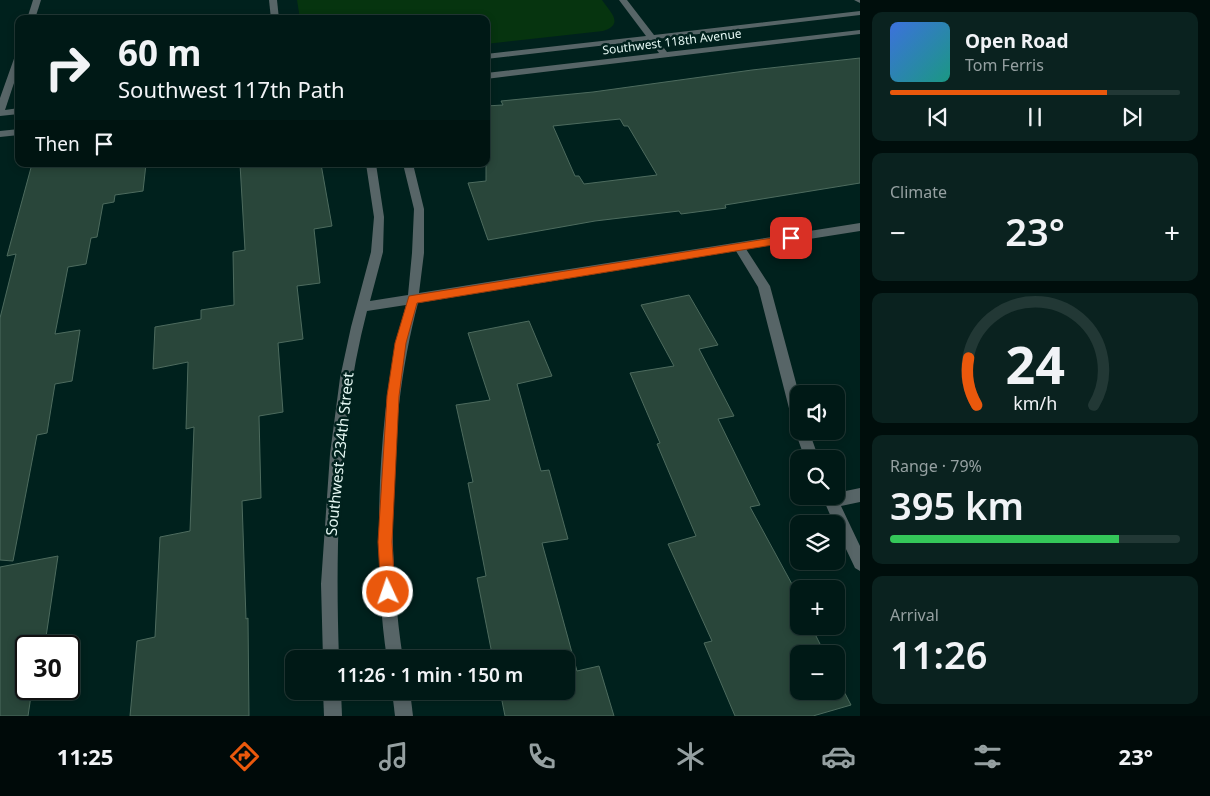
<!DOCTYPE html>
<html lang="en">
<head>
<meta charset="utf-8">
<style>
	body { margin:0; font-family:"Noto Sans",sans-serif; background:#0a221f; color:#f1f3f6; height:100vh; display:flex; flex-direction:column; font-size:19px; white-space:nowrap }
	* { box-sizing:border-box; margin:0 }
	p { font-size:16px; color:#95a0a1 }
	.icon { flex:none; width:28px; height:28px; fill:none; stroke:currentColor; stroke-width:2; stroke-linecap:round; stroke-linejoin:round }
	.map { position:relative; flex:1; overflow:hidden }
	.panel { display:flex; flex-direction:column; gap:12px; padding:12px; background:#000e0c; width:350px }
	.panel>* { flex:none }
	.hud { position:absolute; left:15px; top:15px; width:475px; height:152px; border-radius:10px; box-shadow:0 2px 8px #0003,0 0 0 1px #223835; background:#001916; color:#f1f3f6; overflow:hidden }
	.controls { position:absolute; left:790px; top:385px; display:grid; gap:10px }
	.controls a { display:grid; place-items:center; width:55px; height:55px; border-radius:10px; background:#001916; box-shadow:0 2px 8px #0003,0 0 0 1px #223835; font-size:25px }
	.speed { position:absolute; left:15px; top:635px; display:flex; gap:10px; font-size:25px; font-weight:700; text-align:center }
	.speed>* { display:grid; place-content:center; width:65px; height:65px; border-radius:50%; background:#001916; box-shadow:0 2px 8px #0003,0 0 0 1px #223835; line-height:1 }
	.speed .limit { border:2px solid #111; border-radius:8px; background:#fff; color:#111 }
	.pin { position:absolute; display:grid; place-items:center; width:42px; height:42px; color:#fff; margin:-21px; border-radius:10px; box-shadow:0 2px 8px #0006 }
	.me { position:absolute; width:55px; margin:-28px; rotate:357deg; stroke-linejoin:round; filter:drop-shadow(0 0 4px #0008) }
	.turn { display:flex; align-items:center; gap:18px; height:105px; padding:0 20px; font-size:22px }
	.turn .icon { width:65px; height:65px; stroke-width:2.5 }
	.turn b { display:block; font-size:35px; line-height:42px }
	.then { display:flex; align-items:center; height:48px; padding:0 20px; background:#0003; gap:10px; font-size:19px }
	.big { font-size:38px; font-weight:600; line-height:1.1 }
	.panel .widget { flex:1; display:flex; flex-direction:column; justify-content:center; gap:8px; min-width:0; padding:0 18px; border-radius:10px; background:#0a221f }
	.panel .dial { align-items:center; gap:0 }
	.dial svg { height:130px; overflow:visible; fill:none; stroke:#223835; stroke-width:7; stroke-linecap:round; text-anchor:middle }
	.dial text { fill:#f1f3f6; stroke:none }
	.song { display:flex; align-items:center; gap:15px }
	.cover { width:60px; height:60px; border-radius:8px; background:linear-gradient(135deg,hsl(220 70% 55%),hsl(170 70% 35%)) }
	.played { height:5px; border-radius:2px; background:linear-gradient(90deg,#ea580c 75%,#223835 75%) }
	.keys { display:flex; justify-content:space-around; direction:ltr }
	.heat { display:flex; justify-content:space-between; align-items:center; font-size:28px; direction:ltr }
	.charge { height:8px; border-radius:4px; background:linear-gradient(90deg,#34c759 79%,#223835 0) }
	.trip { position:absolute; left:285px; top:650px; width:290px; height:50px; border-radius:10px; background:#001916; box-shadow:0 2px 8px #0003,0 0 0 1px #223835; font-weight:600; line-height:50px; text-align:center }
	.dock { display:flex; height:80px; justify-content:space-around; align-items:center; background:#000a09; color:#95a0a1 }
	.dock .icon { width:35px; height:35px }
	.dock .current { color:#ea580c }
	.dock b { font-size:22px; color:#f1f3f6 }
	main { display:flex; flex:1; min-height:0 }
	.map>svg:first-child { display:block }
</style>
</head>
<body>
<main>
<div class="map">
<svg width="860" height="716" viewBox="0 0 860 716">
	<rect width="100%" height="100%" fill="#00211d"/>
	<path fill="#06340f" d="M 297,0 L 602,0 C 610,12 625,24 603,31 L 486,44 L 486,19 L 300,19 Z"/>
	<g fill="#29463a" stroke="#4d6b5e" fill-rule="evenodd">
		<path d="M 860,58 L 860,183 L 725,205 L 726,208 L 681,214 L 679,211 L 595,221 L 488,240 L 468,183 L 486,181 L 486,106 L 503,105 L 501,101 L 593,92 L 752,70 ZM 620,119 L 624,126 L 628,126 L 657,175 L 584,184 L 579,176 L 575,176 L 553,126 Z"/>
		<polygon points="32,164 146,164 143,191 115,195 114,202 103,204 97,237 91,238 86,264 68,267 55,334 80,330 72,381 55,384 47,433 37,435 13,561 0,560 0,318 16,254 7,256"/>
		<polygon points="240,164 321,164 332,226 314,229 320,283 297,286 303,339 278,343 283,412 259,416 261,498 242,501 246,619 248,618 249,716 130,716 137,641 155,637 160,537 190,531 194,427 186,429 188,362 153,369 155,327 201,319 201,310 234,305 233,252 245,250"/>
		<polygon points="689,295 718,345 699,349 734,416 718,419 760,505 750,507 799,597 799,626 811,626 825,654 799,654 799,691 836,691 836,676 851,705 813,716 735,716 704,643 712,641 668,544 696,536 657,444 660,443 630,373 674,366 641,305"/>
		<polygon points="529,321 552,376 517,384 541,471 549,470 568,539 542,543 577,671 599,666 614,716 505,716 500,691 566,691 566,659 493,659 477,578 486,576 468,483 473,482 456,405 490,400 468,333"/>
		<polygon points="58,556 46,637 26,641 26,689 32,689 28,716 0,716 0,567"/>
	</g>
	<g fill="none" stroke-linecap="round" stroke-linejoin="round">
		<g fill="#576567" fill-rule="evenodd">
			<polygon points="33,0 41,0 35,19 27,19"/>
			<polygon points="269,0 277,0 279,19 271,19"/>
			<polygon points="619,0 627,0 654,35 860,11 860,15 657,39 667,52 860,30 860,34 486,79 486,73 659,53 650,40 486,59 486,54 646,36"/>
			<polygon points="854,0 860,0 860,3"/>
			<polygon points="16,53 19,53 19,68 5,110 19,108 19,114 0,116 0,98"/>
			<polygon points="19,129 19,135 0,137 0,131"/>
			<path d="M 366,164 L 376,164 L 384,217 L 383,252 L 370,301 L 408,295 L 412,253 L 414,209 L 403,164 L 413,164 L 424,209 L 424,253 L 419,293 L 860,223 L 860,231 L 746,249 L 770,286 L 799,394 L 799,431 L 809,431 L 819,459 L 805,459 L 795,431 L 799,426 L 794,424 L 792,420 L 758,287 L 736,251 L 418,303 C 389,412 386,548 403,659 L 387,659 C 378,599 378,541 380,481 C 383,421 389,363 406,305 L 367,311 C 338,423 335,543 339,659 L 323,659 L 321,584 L 330,454 L 340,378 L 351,327 L 371,252 L 374,217 Z"/>
			<polygon points="860,488 860,502 841,506 860,546 860,571 855,568 836,528 836,524 834,524 822,496 836,496 836,493"/>
			<polygon points="323,691 341,691 342,716 324,716"/>
			<polygon points="392,691 410,691 413,716 395,716"/>
		</g>
	</g>
	<polygon fill="#ea580c" stroke="#983908" points="791,235 796,238 791,242 417,303 406,343 399,396 392,542 395,592 393,597 388,600 383,597 381,592 378,542 387,396 395,343 409,296"/>
	<g text-anchor="middle" stroke-width="5" stroke-linejoin="round" paint-order="stroke">
		<g font-size="12" fill="#e5f8f4" stroke="#00211d">
			<text transform="translate(672 42) rotate(-7)" y="4">Southwest 118th Avenue</text>
		</g>
		<g font-size="15" fill="#e5f8f4" stroke="#00211d">
			<text transform="translate(340 454) rotate(-84)" y="5">Southwest 234th Street</text>
		</g>
	</g>
</svg>
<div class="controls">
<a><svg class="icon" aria-label="sound" viewBox="0 0 24 24"><path d="M4 9h4l5-4v14l-5-4H4zM17 9q2 3 0 6"/></svg></a>
<a><svg class="icon" aria-label="search" viewBox="0 0 24 24"><circle cx="10" cy="10" r="6"/><path d="M15 15l6 6"/></svg></a>
<a><svg class="icon" aria-label="layers" viewBox="0 0 24 24"><path d="M12 4l9 5-9 5-9-5zM3 14l9 5 9-5"/></svg></a>
<a>+</a>
<a>−</a>
</div>
<div class="speed"><div class="limit">30</div></div>
<div class="pin" style="left:791px;top:238px;background:#d93025"><svg class="icon" aria-label="arrive" viewBox="0 0 24 24"><path d="M6 21V4h12l-3 4 3 4H6"/></svg></div>
<svg class="me" style="left:388px;top:592px" viewBox="-20 -20 40 40"><circle r="17" fill="#ea580c" stroke="#fff" stroke-width="3"/><path d="M0-11L8 9 0 5-8 9z" fill="#fff"/></svg>
<div class="trip">11:26 · 1 min · 150 m</div>
<div class="hud">
<div class="turn"><svg class="icon" aria-label="right" viewBox="0 0 24 24"><path d="M7 20v-9h11M14 6l5 5-5 5"/></svg><div><b>60 m</b>Southwest 117th Path</div></div>
<div class="then">Then<svg class="icon" aria-label="arrive" viewBox="0 0 24 24"><path d="M6 21V4h12l-3 4 3 4H6"/></svg></div>
</div>
</div>
<section class="panel">
<div class="widget">
<div class="song"><i class="cover"></i><div><b>Open Road</b><p>Tom Ferris</p></div></div>
<div class="played"></div>
<div class="keys"><svg class="icon" aria-label="previous" viewBox="0 0 24 24"><path d="M18 5L8 12l10 7zM5 5v14"/></svg><svg class="icon" aria-label="pause" viewBox="0 0 24 24"><path d="M8 5v14M16 5v14"/></svg><svg class="icon" aria-label="next" viewBox="0 0 24 24"><path d="M6 5l10 7-10 7zM19 5v14"/></svg></div>
</div>
<div class="widget"><p>Climate</p>
<div class="heat"><a>−</a><b class="big">23°</b><a>+</a></div>
</div>
<div class="widget dial"><svg viewBox="0 0 100 80">
<path d="M14 69A42 42 0 1 1 86 69"/>
<path d="M14 69A42 42 0 0 1 9 40" stroke="#ea580c"/>
<text x="50" y="56" font-size="32" font-weight="700">24</text>
<text x="50" y="72" font-size="11">km/h</text>
</svg></div>
<div class="widget"><p>Range · 79%</p><b class="big">395 km</b><div class="charge"></div></div>
<div class="widget"><p>Arrival</p><b class="big">11:26</b></div>
</section>
</main>
<nav class="dock">
<b>11:25</b>
<svg class="icon current" aria-label="directions" viewBox="0 0 24 24"><path d="M12 3l9 9-9 9-9-9zM9 14v-3h6M13 9l2 2-2 2"/></svg>
<svg class="icon" aria-label="music" viewBox="0 0 24 24"><path d="M9 18V5l10-2v13"/><circle cx="6" cy="18" r="3"/><circle cx="16" cy="16" r="3"/></svg>
<svg class="icon" aria-label="phone" viewBox="0 0 24 24"><path d="M5 4h4l2 5-3 2q2 4 5 5l2-3 5 2v4C11 20 4 13 5 4z"/></svg>
<svg class="icon" aria-label="climate" viewBox="0 0 24 24"><path d="M12 3v18M4 7l16 10M4 17L20 7"/></svg>
<svg class="icon" aria-label="car" viewBox="0 0 24 24"><path d="M5 17H2v-5l4-1 3-4h7l3 4 3 1v5h-3M9 17h6M6 11h13"/><circle cx="7" cy="17" r="2"/><circle cx="17" cy="17" r="2"/></svg>
<svg class="icon" aria-label="filters" viewBox="0 0 24 24"><path d="M4 7h16M4 17h16"/><circle cx="9" cy="7" r="2"/><circle cx="15" cy="17" r="2"/></svg>
<b>23°</b>
</nav>
</body>
</html>
